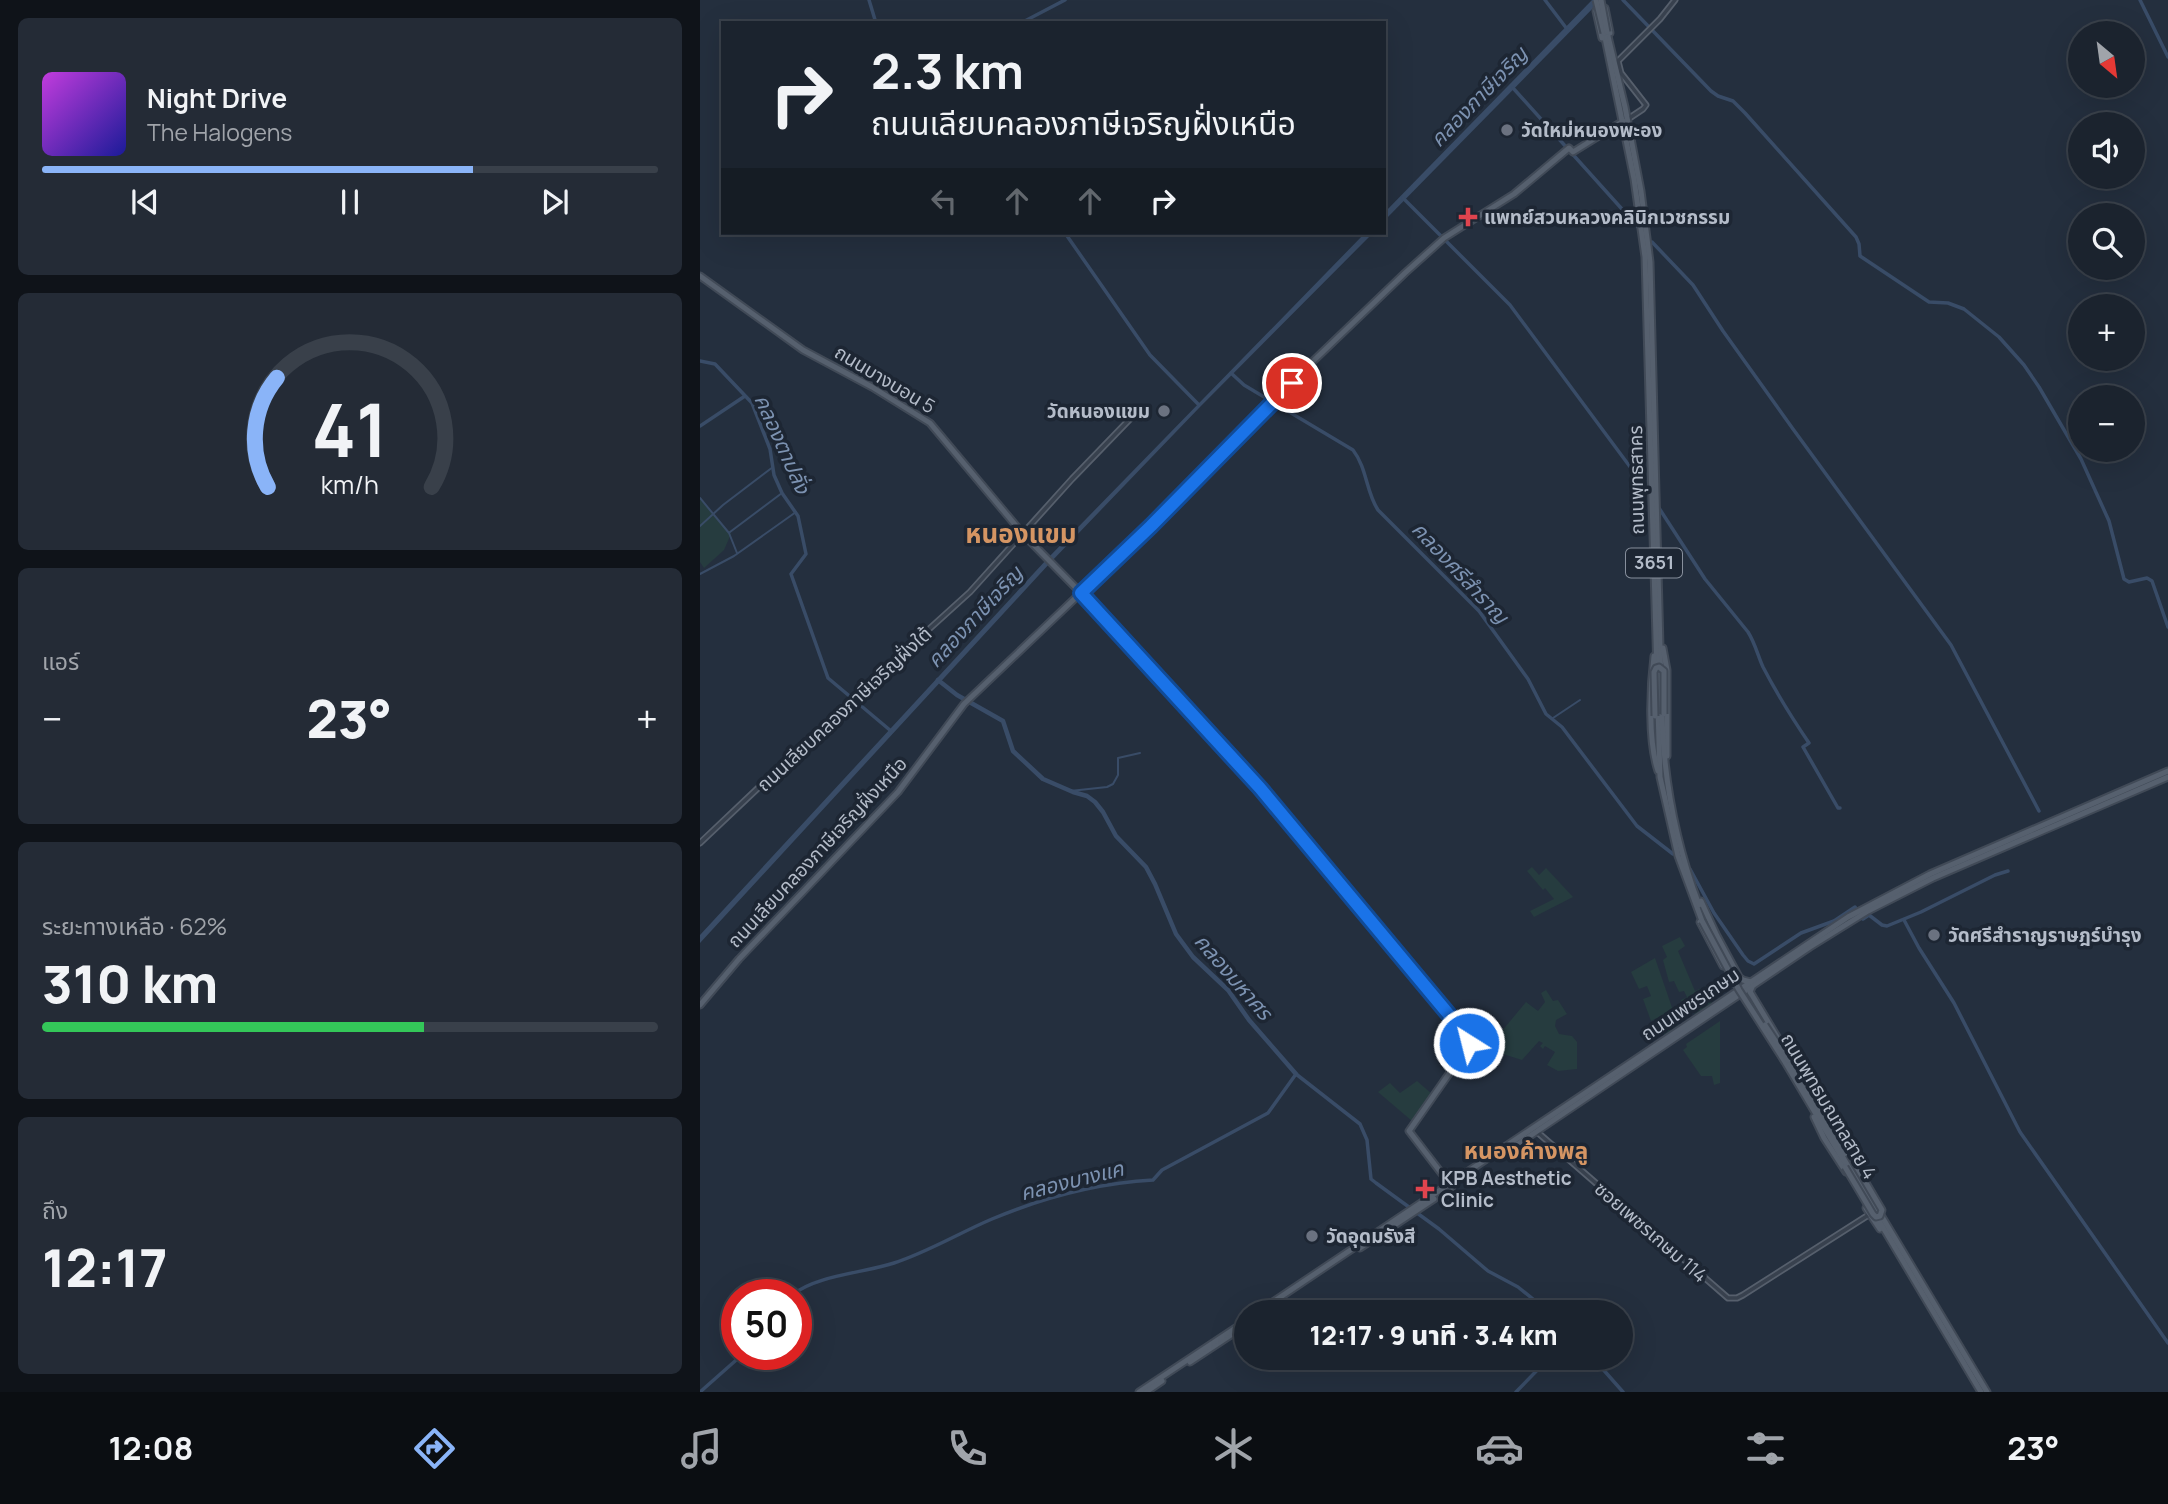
<!DOCTYPE html>
<html lang="th">
<head>
<meta charset="utf-8">
<style>
	body { margin:0; font-family:Manrope,"Noto Sans Thai",sans-serif; background:#242b36; color:#f1f3f6; height:100vh; display:flex; flex-direction:column; font-size:26px; white-space:nowrap }
	* { box-sizing:border-box; margin:0 }
	p { font-size:23px; color:#a0a4aa }
	.icon { flex:none; width:38px; height:38px; fill:none; stroke:currentColor; stroke-width:2; stroke-linecap:round; stroke-linejoin:round }
	.map { position:relative; flex:1; overflow:hidden }
	.drawer { display:flex; flex-direction:column; gap:18px; padding:18px; background:#0f1319; width:700px }
	.drawer>* { flex:none }
	.guide { position:absolute; left:21px; top:21px; width:665px; height:214px; border-radius:0px; box-shadow:0 7px 28px #0002,0 0 0 2px #39404a; background:#1b232e; color:#f1f3f6; overflow:hidden }
	.needle { width:46px; rotate:151deg }
	.controls { position:absolute; left:1368px; top:21px; display:grid; gap:14px }
	.controls a { display:grid; place-items:center; width:77px; height:77px; border-radius:50%; background:#1b232e; box-shadow:0 7px 28px #0002,0 0 0 2px #39404a; font-size:35px }
	.speed { position:absolute; left:21px; top:1279px; display:flex; gap:14px; font-size:35px; font-weight:700; text-align:center }
	.speed>* { display:grid; place-content:center; width:91px; height:91px; border-radius:50%; background:#1b232e; box-shadow:0 7px 28px #0002,0 0 0 2px #39404a; line-height:1 }
	.speed .limit { border:10px solid #d22; background:#fff; color:#111 }
	.pin { position:absolute; display:grid; place-items:center; width:60px; height:60px; color:#fff; margin:-30px; border:4px solid #fff; border-radius:50%; box-shadow:0 2px 7px #0007 }
	.me { position:absolute; width:77px; margin:-38px; rotate:324deg; stroke-linejoin:round; filter:drop-shadow(0 0 5px #0008) }
	.turn { display:flex; align-items:center; gap:24px; height:147px; padding:0 35px; font-size:32px }
	.turn .icon { width:91px; height:91px; stroke-width:2.5 }
	.turn b { display:block; font-size:49px; line-height:60px }
	.lanes { display:flex; align-items:center; height:66px; padding:0 35px; background:#0003; justify-content:center; gap:35px; direction:ltr }
	.lanes .off { opacity:.35 }
	.big { font-size:52px; font-weight:800; line-height:1.1 }
	.drawer .widget { flex:1; display:flex; flex-direction:column; justify-content:center; gap:10px; min-width:0; padding:0 24px; border-radius:10px; background:#242b36 }
	.drawer .dial { align-items:center; gap:0 }
	.dial svg { height:182px; overflow:visible; fill:none; stroke:#39404a; stroke-width:7; stroke-linecap:round; text-anchor:middle }
	.dial text { fill:#f1f3f6; stroke:none }
	.song { display:flex; align-items:center; gap:21px }
	.cover { width:84px; height:84px; border-radius:10px; background:linear-gradient(135deg,hsl(290 70% 55%),hsl(240 70% 35%)) }
	.played { height:7px; border-radius:4px; background:linear-gradient(90deg,#8ab4f8 70%,#39404a 70%) }
	.keys { display:flex; justify-content:space-around; direction:ltr }
	.heat { display:flex; justify-content:space-between; align-items:center; font-size:38px; direction:ltr }
	.charge { height:10px; border-radius:5px; background:linear-gradient(90deg,#34c759 62%,#39404a 0) }
	.trip { position:absolute; left:534px; top:1300px; width:399px; height:70px; border-radius:35px; background:#1b232e; box-shadow:0 7px 28px #0002,0 0 0 2px #39404a; font-weight:800; line-height:70px; text-align:center }
	.tabs { display:flex; height:112px; justify-content:space-around; align-items:center; background:#0b0e12; color:#a0a4aa }
	.tabs .icon { width:49px; height:49px }
	.tabs .selected { color:#8ab4f8 }
	.tabs b { font-size:32px; color:#f1f3f6 }
	main { display:flex; flex:1; min-height:0 }
	.map>svg:first-child { display:block }
</style>
</head>
<body>
<main>
<section class="drawer">
<div class="widget">
<div class="song"><i class="cover"></i><div><b>Night Drive</b><p>The Halogens</p></div></div>
<div class="played"></div>
<div class="keys"><svg class="icon" aria-label="previous" viewBox="0 0 24 24"><path d="M18 5L8 12l10 7zM5 5v14"/></svg><svg class="icon" aria-label="pause" viewBox="0 0 24 24"><path d="M8 5v14M16 5v14"/></svg><svg class="icon" aria-label="next" viewBox="0 0 24 24"><path d="M6 5l10 7-10 7zM19 5v14"/></svg></div>
</div>
<div class="widget dial"><svg viewBox="0 0 100 80">
<path d="M14 69A42 42 0 1 1 86 69"/>
<path d="M14 69A42 42 0 0 1 18 21" stroke="#8ab4f8"/>
<text x="50" y="56" font-size="32" font-weight="700">41</text>
<text x="50" y="72" font-size="11">km/h</text>
</svg></div>
<div class="widget"><p>แอร์</p>
<div class="heat"><a>−</a><b class="big">23°</b><a>+</a></div>
</div>
<div class="widget"><p>ระยะทางเหลือ · 62%</p><b class="big">310 km</b><div class="charge"></div></div>
<div class="widget"><p>ถึง</p><b class="big">12:17</b></div>
</section>
<div class="map">
<svg width="1468" height="1392" viewBox="0 0 1468 1392">
	<rect width="100%" height="100%" fill="#242f3e"/>
	<g fill="#263c3f">
		<polygon points="0,499 31,534 24,550 4,568 0,562"/>
		<polygon points="832,867 839,875 846,868 873,897 834,917 830,911 854,899 845,888 843,890 827,871"/>
		<polygon points="980,937 985,946 978,951 995,991 1006,986 1012,1003 995,1014 993,1010 986,1013 981,1000 987,997 984,991 979,992 974,981 969,982 963,960 967,957 962,946"/>
		<polygon points="955,958 978,1025 964,1035 957,1018 951,1021 943,999 951,996 947,986 939,989 931,972"/>
		<polygon points="846,990 853,1001 858,1000 867,1014 856,1020 855,1026 859,1034 872,1036 877,1042 877,1069 858,1071 847,1065 855,1052 845,1046 843,1049 840,1046 843,1043 839,1041 822,1060 787,1049 826,1002 838,1011 845,1002 841,993"/>
		<polygon points="1020,1021 1020,1083 1014,1085 1012,1076 1001,1076 983,1050 987,1047 986,1044"/>
		<polygon points="717,1081 732,1094 712,1121 678,1092 690,1083 700,1093"/>
	</g>
	<g fill="#394c67">
		<polygon points="892,0 901,0 684,221 684,213"/>
		<polygon points="665,233 673,233 499,408 350,563 0,943 0,935 347,559"/>
	</g>
	<g fill="none" stroke-linecap="round" stroke-linejoin="round">
		<g stroke="#394c67" stroke-width="2">
			<polyline points="0,498 29,533 37,553"/>
			<polyline points="0,526 23,505 73,467"/>
			<polyline points="30,532 82,493"/>
			<polyline points="0,574 34,556 96,512"/>
			<polyline points="853,718 880,700"/>
			<polyline points="370,791 407,787 413,784 418,775 418,758 440,753"/>
		</g>
		<g stroke="#394c67" stroke-width="3.5">
			<polyline points="169,0 176,23"/>
			<polyline points="845,0 867,29"/>
			<polyline points="923,0 1011,91 1018,96 1033,101 1045,113 1156,237 1159,244 1160,256 1229,302 1248,303 1264,309 1299,337 1324,365 1339,387 1381,459 1409,521 1424,579 1429,582 1447,578 1452,581 1468,627"/>
			<polyline points="1440,0 1468,57"/>
			<polyline points="321,23 365,0"/>
			<polyline points="813,88 939,228"/>
			<polyline points="703,198 810,305 948,491"/>
			<polyline points="365,233 450,355 499,405"/>
			<polyline points="952,242 993,285 1023,331 1093,429 1251,645 1339,811"/>
			<polyline points="0,361 15,364 52,403 70,449 74,475 82,493 98,516 106,554 91,574 128,678 191,731"/>
			<path d="M 531,373 L 544,385 L 653,450 C 667,468 666,492 678,510 L 779,611 L 828,679 L 846,714 L 862,727 L 937,826 L 973,854"/>
			<polyline points="0,426 45,396"/>
			<path d="M 959,508 L 1005,579 L 1048,632 C 1055,643 1058,656 1063,667 C 1077,694 1092,718 1109,743 L 1103,747 L 1138,808 L 1140,808"/>
			<polyline points="990,869 1014,913 1043,955 1048,961 1054,964 1101,933 1134,921 1155,907 1163,919 1169,915 1182,925 1187,926 1221,912 1295,875 1308,871"/>
			<polyline points="1204,920 1219,948 1254,1003 1320,1132 1468,1343"/>
			<path d="M 92,1295 C 117,1275 164,1273 194,1263 C 228,1252 259,1233 292,1219 C 342,1198 399,1183 453,1180 L 462,1170 L 568,1113 L 596,1074 L 660,1124 L 667,1140 L 671,1179 L 676,1183 L 739,1229 L 788,1271 L 818,1287 L 849,1312"/>
			<polyline points="893,1358 923,1392"/>
			<polyline points="0,1392 43,1354"/>
			<polyline points="816,1392 849,1358"/>
		</g>
		<polyline stroke="#394c67" stroke-width="4.5" points="238,680 257,695 303,721 313,751 343,779 373,792 387,796 395,802 403,812 416,836 446,867 455,884 476,934 493,957 528,990 549,1020 596,1074"/>
		<g stroke="#565f6c" stroke-width="7">
			<g id="minor">
				<polyline points="928,119 943,109 946,105 921,73 918,61 960,19 975,0"/>
				<polyline points="0,843 153,698 270,592 372,479 430,419"/>
				<polyline points="836,1131 1028,1298 1037,1298 1043,1295 1170,1214"/>
			</g>
		</g>
		<g stroke="#414a57" stroke-width="9">
			<g id="major">
				<polyline points="907,32 925,107 941,191 950,262 961,686"/>
				<polyline points="904,33 934,179 945,257 960,777 978,856 1002,921"/>
				<polyline points="902,38 896,11 898,6 905,8 910,33"/>
				<polyline points="0,276 103,350 172,387 230,423 323,534 381,593 560,788 766,1035 769,1043 767,1048 709,1131 752,1187"/>
				<polyline points="963,648 967,670 967,756"/>
				<path d="M 954,656 C 950,688 948,741 958,771"/>
				<path d="M 962,717 C 964,782 976,844 999,905"/>
				<polyline points="1001,901 1017,936 1039,977 1043,980 1051,982"/>
				<polyline points="1000,922 1023,966"/>
				<polyline points="1052,987 1050,992 1052,995 1091,1060"/>
				<polyline points="0,1005 39,959 198,792 264,704 429,547 608,366 705,273 744,238 814,194 869,148 873,152 923,121"/>
				<polyline points="1088,1060 1287,1392"/>
				<polyline points="1085,1062 1160,1188"/>
				<polyline points="1115,1098 1129,1116 1153,1157"/>
				<polyline points="1114,1117 1124,1138 1146,1172"/>
				<polyline points="815,1146 1110,947 1168,911 1233,878 1468,777"/>
				<polyline points="1166,1208 1180,1229"/>
				<polyline points="1175,1214 1281,1392"/>
				<polyline points="660,1248 734,1199"/>
				<polyline points="558,1312 1148,917 1230,874 1468,771"/>
				<polyline points="490,1362 540,1329"/>
				<polyline points="439,1392 546,1321"/>
				<polyline points="446,1392 462,1381"/>
			</g>
		</g>
		<use href="#minor" stroke="#38414e" stroke-width="3.5"/>
		<use href="#major" stroke="#56606e" stroke-width="5"/>
		<g stroke="#414a57" stroke-width="9" stroke-linecap="butt">
			<g id="major-bridge">
				<polyline points="896,0 904,33"/>
				<polyline points="901,0 907,32"/>
				<polyline points="955,716 954,672 956,668 959,667 964,671 964,714"/>
				<polyline points="1002,921 1039,990 1085,1062"/>
				<polyline points="1065,1025 1088,1060"/>
				<polyline points="1145,1167 1173,1214 1176,1217 1180,1216 1182,1210 1149,1154"/>
			</g>
		</g>
		<use href="#major-bridge" stroke="#56606e" stroke-width="5"/>
	</g>
	<g fill="none" stroke-linecap="round" stroke-linejoin="round">
		<g stroke="#114b97" stroke-width="18">
			<polyline id="route" points="592,383 451,526 381,593 560,788 765,1034 769,1043"/>
		</g>
		<use href="#route" stroke="#1a73e8" stroke-width="12"/>
	</g>
	<g fill="#6b7280" stroke="#1d2633" stroke-width="2.5">
		<circle cx="807" cy="130" r="7"/>
		<circle cx="464" cy="411" r="7"/>
		<circle cx="1234" cy="935" r="7"/>
		<circle cx="612" cy="1236" r="7"/>
	</g>
	<g fill="#e0444e" stroke="#1d2633" stroke-width="2.5">
		<path d="M764.5 206.5h7v7h7v7h-7v7h-7v-7h-7v-7h7z"/>
		<path d="M721.5 1178.5h7v7h7v7h-7v7h-7v-7h-7v-7h7z"/>
	</g>
	<g text-anchor="middle" stroke-width="7" stroke-linejoin="round" paint-order="stroke">
		<rect fill="#1d2633" stroke="#878f9c" stroke-width="2" x="926" y="548.5" width="56" height="29" rx="5"/>
		<g font-size="18" font-weight="bold" fill="#b4bcc9">
			<text x="954" y="569">3651</text>
		</g>
		<g font-size="19" font-weight="bold" fill="#b4bcc9" stroke="#1d2633" text-anchor="start">
			<text x="821" y="137">วัดใหม่หนองพะอง</text>
			<text x="784" y="224">แพทย์สวนหลวงคลินิกเวชกรรม</text>
			<text x="450" y="418" text-anchor="end">วัดหนองแขม</text>
			<text x="1248" y="942">วัดศรีสําราญราษฎร์บํารุง</text>
			<text x="741" y="1185">KPB Aesthetic<tspan x="741" dy="22">Clinic</tspan></text>
			<text x="626" y="1243">วัดอุดมรังสี</text>
		</g>
		<g font-size="19" fill="#b4bcc9" stroke="#1d2633">
			<text transform="translate(185 379) rotate(31)" y="7">ถนนบางบอน 5</text>
			<text transform="translate(936 480) rotate(-91)" y="7">ถนนพุทธสาคร</text>
			<text transform="translate(144 709) rotate(-43)" y="7">ถนนเลียบคลองภาษีเจริญฝั่งใต้</text>
			<text transform="translate(117 852) rotate(-47)" y="7">ถนนเลียบคลองภาษีเจริญฝั่งเหนือ</text>
			<text transform="translate(990 1004) rotate(-34)" y="7">ถนนเพชรเกษม</text>
			<text transform="translate(1129 1106) rotate(59)" y="7">ถนนพุทธมณฑลสาย 4</text>
			<text transform="translate(951 1232) rotate(41)" y="7">ซอยเพชรเกษม 114</text>
		</g>
		<g font-size="21" font-style="italic" fill="#7c92b1" stroke="#1d2633">
			<text transform="translate(779 97) rotate(-46)" y="7">คลองภาษีเจริญ</text>
			<text transform="translate(82 444) rotate(66)" y="7">คลองตาปลั่ง</text>
			<text transform="translate(760 573) rotate(47)" y="7">คลองศรีสำราญ</text>
			<text transform="translate(275 617) rotate(-47)" y="7">คลองภาษีเจริญ</text>
			<text transform="translate(533 977) rotate(49)" y="7">คลองมหาศร</text>
			<text transform="translate(372 1181) rotate(-14)" y="7">คลองบางแค</text>
		</g>
		<g font-size="23" font-weight="bold" fill="#d59563" stroke="#1d2633">
			<text x="826" y="1159">หนองค้างพลู</text>
		</g>
		<g font-size="26" font-weight="bold" fill="#d59563" stroke="#1d2633">
			<text x="321" y="543">หนองแขม</text>
		</g>
	</g>
</svg>
<div class="controls">
<a><svg class="needle" viewBox="-14 -14 28 28"><path d="M0-13l5 13h-10z" fill="#e53935"/><path d="M0 13l5-13h-10z" fill="#a0a4aa"/></svg></a>
<a><svg class="icon" aria-label="sound" viewBox="0 0 24 24"><path d="M4 9h4l5-4v14l-5-4H4zM17 9q2 3 0 6"/></svg></a>
<a><svg class="icon" aria-label="search" viewBox="0 0 24 24"><circle cx="10" cy="10" r="6"/><path d="M15 15l6 6"/></svg></a>
<a>+</a>
<a>−</a>
</div>
<div class="speed"><div class="limit">50</div></div>
<div class="pin" style="left:592px;top:383px;background:#d93025"><svg class="icon" aria-label="arrive" viewBox="0 0 24 24"><path d="M6 21V4h12l-3 4 3 4H6"/></svg></div>
<svg class="me" style="left:769px;top:1043px" viewBox="-20 -20 40 40"><circle r="17" fill="#1a73e8" stroke="#fff" stroke-width="3"/><path d="M0-11L8 9 0 5-8 9z" fill="#fff"/></svg>
<div class="trip">12:17 · 9 นาที · 3.4 km</div>
<div class="guide">
<div class="turn"><svg class="icon" aria-label="right" viewBox="0 0 24 24"><path d="M7 20v-9h11M14 6l5 5-5 5"/></svg><div><b>2.3 km</b>ถนนเลียบคลองภาษีเจริญฝั่งเหนือ</div></div>
<div class="lanes"><svg class="icon off" aria-label="left" viewBox="0 0 24 24"><path d="M17 20v-9H6M10 6l-5 5 5 5"/></svg><svg class="icon off" aria-label="ahead" viewBox="0 0 24 24"><path d="M12 20V5M6 11l6-6 6 6"/></svg><svg class="icon off" aria-label="ahead" viewBox="0 0 24 24"><path d="M12 20V5M6 11l6-6 6 6"/></svg><svg class="icon" aria-label="right" viewBox="0 0 24 24"><path d="M7 20v-9h11M14 6l5 5-5 5"/></svg></div>
</div>
</div>
</main>
<nav class="tabs">
<b>12:08</b>
<svg class="icon selected" aria-label="directions" viewBox="0 0 24 24"><path d="M12 3l9 9-9 9-9-9zM9 14v-3h6M13 9l2 2-2 2"/></svg>
<svg class="icon" aria-label="music" viewBox="0 0 24 24"><path d="M9 18V5l10-2v13"/><circle cx="6" cy="18" r="3"/><circle cx="16" cy="16" r="3"/></svg>
<svg class="icon" aria-label="phone" viewBox="0 0 24 24"><path d="M5 4h4l2 5-3 2q2 4 5 5l2-3 5 2v4C11 20 4 13 5 4z"/></svg>
<svg class="icon" aria-label="climate" viewBox="0 0 24 24"><path d="M12 3v18M4 7l16 10M4 17L20 7"/></svg>
<svg class="icon" aria-label="car" viewBox="0 0 24 24"><path d="M5 17H2v-5l4-1 3-4h7l3 4 3 1v5h-3M9 17h6M6 11h13"/><circle cx="7" cy="17" r="2"/><circle cx="17" cy="17" r="2"/></svg>
<svg class="icon" aria-label="filters" viewBox="0 0 24 24"><path d="M4 7h16M4 17h16"/><circle cx="9" cy="7" r="2"/><circle cx="15" cy="17" r="2"/></svg>
<b>23°</b>
</nav>
</body>
</html>
